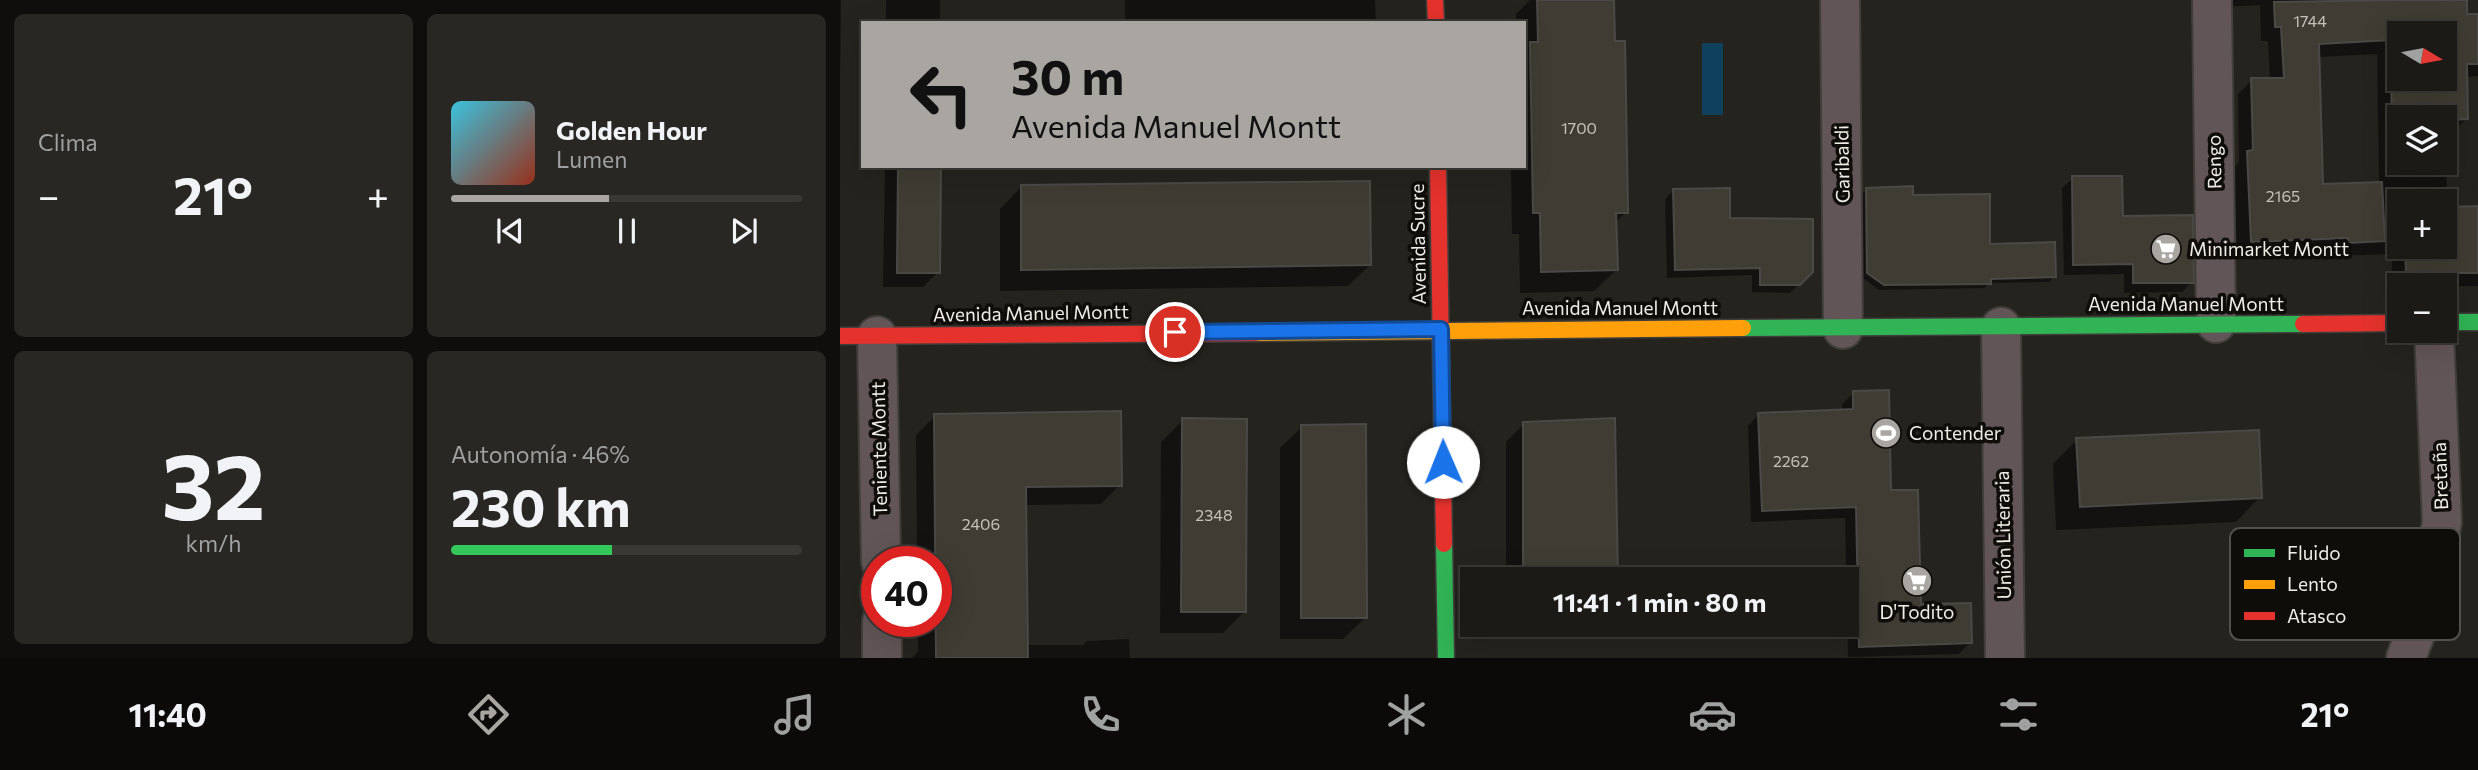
<!DOCTYPE html>
<html lang="es">
<head>
<meta charset="utf-8">
<style>
	body { margin:0; font-family:Commissioner,sans-serif; background:#282723; color:#f1f3f6; height:100vh; display:flex; flex-direction:column; font-size:26px; white-space:nowrap }
	* { box-sizing:border-box; margin:0 }
	p { font-size:23px; color:#a0a1a1 }
	.icon { flex:none; width:38px; height:38px; fill:none; stroke:currentColor; stroke-width:2; stroke-linecap:round; stroke-linejoin:round }
	.map { position:relative; flex:1; overflow:hidden }
	.side { display:flex; flex-direction:column; gap:14px; padding:14px; background:#0f0e0c; width:840px }
	.side>* { flex:none }
	.guide { position:absolute; left:21px; top:21px; width:665px; height:147px; border-radius:0px; box-shadow:0 7px 28px #0002,0 0 0 2px #393835; background:#a9a6a1; color:#111; overflow:hidden }
	.needle { width:46px; rotate:100deg }
	.controls { position:absolute; left:1547px; top:21px; display:grid; gap:14px }
	.controls a { display:grid; place-items:center; width:70px; height:70px; border-radius:0px; background:#1b1a16; box-shadow:0 7px 28px #0002,0 0 0 2px #393835; font-size:35px }
	.speed { position:absolute; left:21px; top:546px; display:flex; gap:14px; font-size:35px; font-weight:700; text-align:center }
	.speed>* { display:grid; place-content:center; width:91px; height:91px; border-radius:50%; background:#1b1a16; box-shadow:0 7px 28px #0002,0 0 0 2px #393835; line-height:1 }
	.speed .limit { border:10px solid #d22; background:#fff; color:#111 }
	.pin { position:absolute; display:grid; place-items:center; width:60px; height:60px; color:#fff; margin:-30px; border:4px solid #fff; border-radius:50%; box-shadow:0 2px 7px #0007 }
	.me { position:absolute; width:77px; margin:-38px; rotate:359deg; stroke-linejoin:round; filter:drop-shadow(0 0 5px #0008) }
	.turn { display:flex; align-items:center; gap:24px; height:147px; padding:0 35px; font-size:32px }
	.turn .icon { width:91px; height:91px; stroke-width:2.5 }
	.turn b { display:block; font-size:49px; line-height:60px }
	.big { font-size:52px; font-weight:700; line-height:1.1 }
	.side .tile { flex:1; display:flex; flex-direction:column; justify-content:center; gap:10px; min-width:0; padding:0 24px; border-radius:10px; background:#282723 }
	.side .dial { align-items:center; gap:0 }
	.dial b { font-size:91px; line-height:1 }
	.song { display:flex; align-items:center; gap:21px }
	.cover { width:84px; height:84px; border-radius:10px; background:linear-gradient(135deg,hsl(190 70% 55%),hsl(10 70% 35%)) }
	.played { height:7px; border-radius:4px; background:linear-gradient(90deg,#a9a6a1 45%,#393835 45%) }
	.keys { display:flex; justify-content:space-around; direction:ltr }
	.heat { display:flex; justify-content:space-between; align-items:center; font-size:38px; direction:ltr }
	.charge { height:10px; border-radius:5px; background:linear-gradient(90deg,#34c759 46%,#393835 0) }
	.side .tiles { flex:1; display:grid; gap:14px; grid-template-columns:repeat(2,1fr) }
	.trip { position:absolute; left:620px; top:567px; width:399px; height:70px; border-radius:0px; background:#1b1a16; box-shadow:0 7px 28px #0002,0 0 0 2px #393835; font-weight:700; line-height:70px; text-align:center }
	.dock { display:flex; height:112px; justify-content:space-around; align-items:center; background:#0b0a09; color:#a0a1a1 }
	.dock .icon { width:49px; height:49px }
	.dock .active { color:#a9a6a1 }
	.dock b { font-size:32px; color:#f1f3f6 }
	main { display:flex; flex:1; min-height:0 }
	.map>svg:first-child { display:block }
</style>
</head>
<body>
<main>
<section class="side">
<div class="tiles">
<div class="tile"><p>Clima</p>
<div class="heat"><a>−</a><b class="big">21°</b><a>+</a></div>
</div>
<div class="tile">
<div class="song"><i class="cover"></i><div><b>Golden Hour</b><p>Lumen</p></div></div>
<div class="played"></div>
<div class="keys"><svg class="icon" aria-label="previous" viewBox="0 0 24 24"><path d="M18 5L8 12l10 7zM5 5v14"/></svg><svg class="icon" aria-label="pause" viewBox="0 0 24 24"><path d="M8 5v14M16 5v14"/></svg><svg class="icon" aria-label="next" viewBox="0 0 24 24"><path d="M6 5l10 7-10 7zM19 5v14"/></svg></div>
</div>
<div class="tile dial"><b>32</b><p>km/h</p></div>
<div class="tile"><p>Autonomía · 46%</p><b class="big">230 km</b><div class="charge"></div></div>
</div>
</section>
<div class="map">
<svg width="1638" height="658" viewBox="0 0 1638 658">
	<rect width="100%" height="100%" fill="#24231e"/>
	<rect fill="#0f415d" x="862" y="43" width="21" height="72"/>
	<g fill="#0007" fill-rule="evenodd">
		<polygon points="0,0 1,0 0,78"/>
		<rect x="46" y="0" width="54" height="23"/>
		<polygon points="285,0 535,0 536,23 285,23"/>
		<polygon points="690,0 772,0 786,212 775,223 776,270 754,291 680,293 679,234 672,234 671,166 684,166 684,23 676,23 676,14"/>
		<path d="M 1382,0 L 1478,0 L 1478,5 L 1537,3 L 1537,0 L 1625,0 L 1625,16 L 1638,16 L 1638,76 L 1626,77 L 1626,119 L 1612,133 L 1606,133 L 1607,208 L 1638,208 L 1638,286 L 1552,287 L 1552,254 L 1494,256 L 1494,252 L 1397,256 L 1394,167 L 1399,162 L 1398,94 L 1412,80 L 1430,80 L 1428,41 L 1421,41 L 1420,5 L 1382,7 ZM 1559,33 L 1605,33 L 1605,79 L 1559,79 ZM 1537,54 L 1539,183 L 1482,185 L 1478,57 ZM 1559,117 L 1605,117 L 1605,163 L 1559,163 ZM 1559,201 L 1605,201 L 1605,247 L 1559,247 Z"/>
		<polygon points="45,166 99,166 98,272 83,287 43,287"/>
		<polygon points="1233,178 1281,218 1352,282 1342,292 1284,293 1284,274 1224,275 1222,188"/>
		<polygon points="181,187 530,265 508,286 160,291 160,209"/>
		<polygon points="1027,189 1071,197 1149,246 1214,277 1209,282 1150,283 1144,288 1039,290 1023,278 1022,194"/>
		<polygon points="833,191 889,220 972,271 950,293 912,292 912,275 827,278 825,199"/>
		<polygon points="1014,393 1050,492 1079,606 1130,643 1119,654 1008,657 1005,518 911,522 908,426 919,414 1002,411 1002,404"/>
		<polygon points="95,416 280,485 261,504 185,505 186,645 243,645 247,641 289,639 290,658 72,658 78,651 78,621 96,621 96,562 77,562 76,435"/>
		<polygon points="343,420 404,612 383,633 320,633 321,442"/>
		<polygon points="773,420 776,579 666,579 666,442 684,424"/>
		<polygon points="462,427 525,618 503,639 440,639 440,448"/>
		<polygon points="1237,440 1420,497 1396,522 1216,530 1213,464"/>
	</g>
	<g fill="#3f3c33" stroke="#4a4945" stroke-width="2" fill-rule="evenodd">
		<polygon points="697,0 774,0 775,41 785,41 788,213 776,213 778,270 701,272 700,213 693,213 690,42 698,42"/>
		<path d="M 1560,0 L 1627,0 L 1627,14 L 1638,14 L 1638,64 L 1627,64 L 1628,119 L 1608,120 L 1608,161 L 1605,161 L 1605,117 L 1559,117 L 1559,162 L 1552,162 L 1551,40 L 1479,44 L 1483,184 L 1542,182 L 1545,241 L 1508,243 L 1508,238 L 1411,242 L 1407,151 L 1413,150 L 1411,78 L 1444,78 L 1441,27 L 1435,27 L 1434,2 ZM 1559,33 L 1605,33 L 1605,79 L 1559,79 Z"/>
		<polygon points="58,166 101,166 100,273 57,273"/>
		<polygon points="1232,176 1282,176 1283,216 1353,215 1354,283 1293,283 1293,264 1233,265"/>
		<polygon points="530,181 531,265 181,270 181,185"/>
		<polygon points="1073,186 1073,195 1150,194 1150,244 1215,242 1216,277 1151,279 1151,284 1044,285 1027,273 1026,188"/>
		<polygon points="890,188 890,218 973,219 973,272 960,285 920,285 920,268 835,270 833,189"/>
		<polygon points="1638,206 1638,273 1566,273 1565,247 1605,247 1605,207"/>
		<polygon points="1049,390 1051,490 1078,490 1081,604 1131,603 1132,643 1019,647 1016,507 922,511 918,413 1013,409 1013,391"/>
		<polygon points="281,411 282,486 186,487 188,658 96,658 94,414"/>
		<polygon points="342,418 407,419 406,612 341,612"/>
		<polygon points="775,418 778,579 683,579 683,422"/>
		<polygon points="526,424 527,618 461,618 461,425"/>
		<polygon points="1419,430 1422,498 1240,507 1236,438"/>
	</g>
	<g fill="none" stroke-linecap="round" stroke-linejoin="round">
		<g stroke="#403e3b" stroke-width="42">
			<g id="street">
				<polyline points="1000,0 1003,329"/>
				<polyline points="1372,0 1376,323"/>
				<polyline points="1161,327 1165,658"/>
				<polyline points="37,336 41,562"/>
				<polyline points="42,621 42,658"/>
				<polyline points="1566,658 1588,600 1602,522 1594,331"/>
			</g>
		</g>
		<g stroke="#403e3b" stroke-width="19">
			<g id="fast">
				<polyline points="1605,322 1638,322"/>
				<polyline points="903,328 1463,324"/>
				<polyline points="604,544 606,658"/>
			</g>
		</g>
		<g stroke="#403e3b" stroke-width="19">
			<polyline id="slow" points="416,333 903,328"/>
		</g>
		<g stroke="#403e3b" stroke-width="19">
			<g id="jam">
				<polyline points="595,0 596,23"/>
				<polyline points="598,166 604,544"/>
				<polyline points="1463,324 1559,323"/>
				<polyline points="0,336 416,333"/>
			</g>
		</g>
		<use href="#street" stroke="#625557" stroke-width="38"/>
		<use href="#fast" stroke="#30b455" stroke-width="16"/>
		<use href="#slow" stroke="#ff9f0a" stroke-width="16"/>
		<use href="#jam" stroke="#e5322d" stroke-width="16"/>
	</g>
	<g fill="none" stroke-linecap="round" stroke-linejoin="round">
		<g stroke="#114b97" stroke-width="18">
			<polyline id="route" points="335,332 601,329 603,462"/>
		</g>
		<use href="#route" stroke="#1a73e8" stroke-width="12"/>
	</g>
	<defs>
		<g id="supermarket-disc" transform="scale(1.575)"><circle r="9.5" fill="#a9a6a1" stroke="#0f0d09"/><path d="M-6-5.5h2.5l.6 2H6L4.5 2H-2.5L-4.4-4H-6ZM-1.5 3.2a1.3 1.3 0 1 0 .1 0ZM3 3.2a1.3 1.3 0 1 0 .1 0Z" fill="#fff"/></g>
		<g id="stadium-disc" transform="scale(1.575)"><circle r="9.5" fill="#a9a6a1" stroke="#0f0d09"/><path d="M0-5a6.5 5 0 1 0 0 10a6.5 5 0 1 0 0-10ZM-3.5-1.8h7v3.6h-7Z" fill="#fff"/></g>
	</defs>
	<g fill-rule="evenodd">
		<use href="#supermarket-disc" x="1326" y="249"/>
		<use href="#stadium-disc" x="1046" y="433"/>
		<use href="#supermarket-disc" x="1077" y="581"/>
	</g>
	<g text-anchor="middle" stroke-width="7" stroke-linejoin="round" paint-order="stroke">
		<g font-size="16" fill="#c4c1ba">
			<text x="1470" y="27">1744</text>
			<text x="739" y="134">1700</text>
			<text x="1443" y="202">2165</text>
			<text x="951" y="467">2262</text>
			<text x="374" y="521">2348</text>
			<text x="141" y="530">2406</text>
		</g>
		<g font-size="19" fill="#f0ede7" stroke="#0f0d09">
			<text transform="translate(1374 162) rotate(-91)" y="7">Rengo</text>
			<text transform="translate(1002 164) rotate(-91)" y="7">Garibaldi</text>
			<text transform="translate(578 244) rotate(-91)" y="7">Avenida Sucre</text>
			<text x="1346" y="311">Avenida Manuel Montt</text>
			<text x="780" y="315">Avenida Manuel Montt</text>
			<text transform="translate(191 313) rotate(-1)" y="7">Avenida Manuel Montt</text>
			<text transform="translate(39 449) rotate(-91)" y="7">Teniente Montt</text>
			<text transform="translate(1600 476) rotate(-92)" y="7">Bretaña</text>
			<text transform="translate(1163 535) rotate(-91)" y="7">Unión Literaria</text>
		</g>
		<g font-size="19" fill="#f0ede7" stroke="#0f0d09" text-anchor="start">
			<text x="1349" y="256">Minimarket Montt</text>
			<text x="1069" y="440">Contender</text>
			<text x="1077" y="619" text-anchor="middle">D'Todito</text>
		</g>
	</g>
	<rect x="1390" y="528" width="230" height="112" rx="10" fill="#0f0d09" stroke="#52504c" stroke-width="2"/>
	<rect x="1404" y="549" width="31" height="8" fill="#30b455"/>
	<rect x="1404" y="580" width="31" height="9" fill="#ff9f0a"/>
	<rect x="1404" y="612" width="31" height="8" fill="#e5322d"/>
	<g font-size="19" fill="#f0ede7">
		<text x="1447" y="560">Fluido</text>
		<text x="1447" y="591">Lento</text>
		<text x="1447" y="623">Atasco</text>
	</g>
</svg>
<div class="controls">
<a><svg class="needle" viewBox="-14 -14 28 28"><path d="M0-13l5 13h-10z" fill="#e53935"/><path d="M0 13l5-13h-10z" fill="#a0a1a1"/></svg></a>
<a><svg class="icon" aria-label="layers" viewBox="0 0 24 24"><path d="M12 4l9 5-9 5-9-5zM3 14l9 5 9-5"/></svg></a>
<a>+</a>
<a>−</a>
</div>
<div class="speed"><div class="limit">40</div></div>
<div class="pin" style="left:335px;top:332px;background:#d93025"><svg class="icon" aria-label="arrive" viewBox="0 0 24 24"><path d="M6 21V4h12l-3 4 3 4H6"/></svg></div>
<svg class="me" style="left:603px;top:462px" viewBox="-20 -20 40 40"><circle r="19" fill="#fff"/><path d="M0-13L10 11 0 6-10 11z" fill="#1a73e8"/></svg>
<div class="trip">11:41 · 1 min · 80 m</div>
<div class="guide">
<div class="turn"><svg class="icon" aria-label="left" viewBox="0 0 24 24"><path d="M17 20v-9H6M10 6l-5 5 5 5"/></svg><div><b>30 m</b>Avenida Manuel Montt</div></div>
</div>
</div>
</main>
<nav class="dock">
<b>11:40</b>
<svg class="icon active" aria-label="directions" viewBox="0 0 24 24"><path d="M12 3l9 9-9 9-9-9zM9 14v-3h6M13 9l2 2-2 2"/></svg>
<svg class="icon" aria-label="music" viewBox="0 0 24 24"><path d="M9 18V5l10-2v13"/><circle cx="6" cy="18" r="3"/><circle cx="16" cy="16" r="3"/></svg>
<svg class="icon" aria-label="phone" viewBox="0 0 24 24"><path d="M5 4h4l2 5-3 2q2 4 5 5l2-3 5 2v4C11 20 4 13 5 4z"/></svg>
<svg class="icon" aria-label="climate" viewBox="0 0 24 24"><path d="M12 3v18M4 7l16 10M4 17L20 7"/></svg>
<svg class="icon" aria-label="car" viewBox="0 0 24 24"><path d="M5 17H2v-5l4-1 3-4h7l3 4 3 1v5h-3M9 17h6M6 11h13"/><circle cx="7" cy="17" r="2"/><circle cx="17" cy="17" r="2"/></svg>
<svg class="icon" aria-label="filters" viewBox="0 0 24 24"><path d="M4 7h16M4 17h16"/><circle cx="9" cy="7" r="2"/><circle cx="15" cy="17" r="2"/></svg>
<b>21°</b>
</nav>
</body>
</html>
